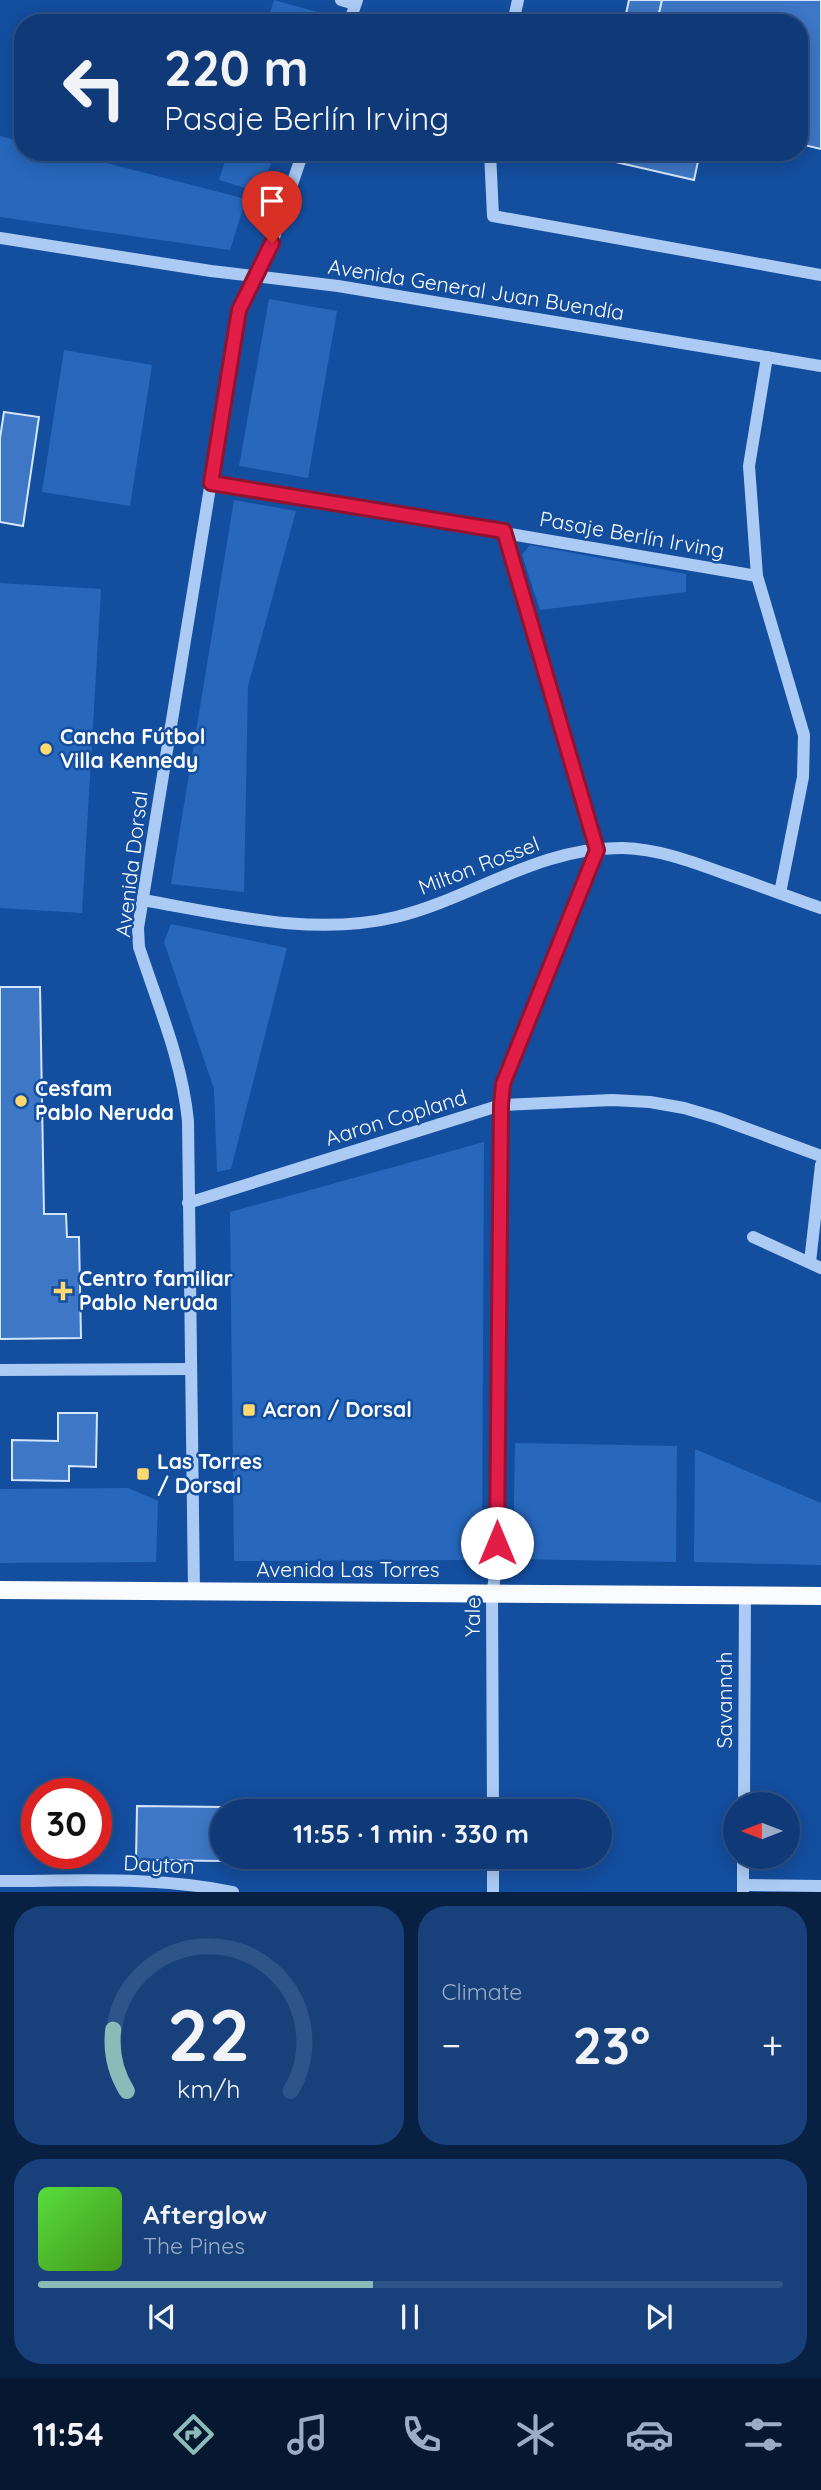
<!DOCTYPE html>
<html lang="en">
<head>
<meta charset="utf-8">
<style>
	body { margin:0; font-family:Quicksand,sans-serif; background:#18417c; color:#f1f3f6; height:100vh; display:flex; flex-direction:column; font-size:26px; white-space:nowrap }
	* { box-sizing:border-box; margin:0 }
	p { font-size:23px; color:#9badc6 }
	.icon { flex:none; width:38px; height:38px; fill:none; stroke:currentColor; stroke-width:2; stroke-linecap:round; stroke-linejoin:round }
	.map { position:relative; height:1892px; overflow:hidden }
	.panel { display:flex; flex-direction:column; gap:14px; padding:14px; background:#082041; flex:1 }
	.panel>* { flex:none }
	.banner { position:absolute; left:14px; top:14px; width:794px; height:147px; border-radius:28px; box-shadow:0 4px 18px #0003,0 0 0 2px #2f5489; background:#0f3a77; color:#f1f3f6; overflow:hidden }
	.needle { width:46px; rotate:270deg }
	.fabs { position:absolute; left:723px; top:1792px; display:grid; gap:14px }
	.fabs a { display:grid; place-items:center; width:77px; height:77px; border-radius:50%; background:#0f3a77; box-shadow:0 4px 18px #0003,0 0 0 2px #2f5489; font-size:35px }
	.speed { position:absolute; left:21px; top:1778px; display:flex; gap:14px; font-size:35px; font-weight:700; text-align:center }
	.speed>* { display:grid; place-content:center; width:91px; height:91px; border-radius:50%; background:#0f3a77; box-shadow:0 4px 18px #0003,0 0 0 2px #2f5489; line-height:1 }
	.speed .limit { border:10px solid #d22; background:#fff; color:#111 }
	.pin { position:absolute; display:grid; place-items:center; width:60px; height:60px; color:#fff; margin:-72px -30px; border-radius:50% 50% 50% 0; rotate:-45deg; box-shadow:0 0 7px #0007 }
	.pin .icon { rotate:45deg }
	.me { position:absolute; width:77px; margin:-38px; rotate:0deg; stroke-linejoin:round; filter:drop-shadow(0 0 5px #0008) }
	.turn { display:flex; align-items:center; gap:24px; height:147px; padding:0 35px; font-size:32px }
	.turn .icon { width:91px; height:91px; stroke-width:2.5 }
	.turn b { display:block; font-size:49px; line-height:60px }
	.big { font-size:52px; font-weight:800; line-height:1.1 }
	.panel .widget { flex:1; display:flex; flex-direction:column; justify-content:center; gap:10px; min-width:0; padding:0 24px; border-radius:28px; background:#18417c }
	.panel .dial { align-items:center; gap:0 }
	.dial svg { height:182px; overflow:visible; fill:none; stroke:#2f5489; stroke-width:7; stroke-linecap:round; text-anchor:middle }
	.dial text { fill:#f1f3f6; stroke:none }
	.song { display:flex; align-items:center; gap:21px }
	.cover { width:84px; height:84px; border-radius:10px; background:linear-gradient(135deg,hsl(110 70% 55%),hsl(100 70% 35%)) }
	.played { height:7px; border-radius:4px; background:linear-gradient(90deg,#8bbbb9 45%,#2f5489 45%) }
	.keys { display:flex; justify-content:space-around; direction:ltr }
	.heat { display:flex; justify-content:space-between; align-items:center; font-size:38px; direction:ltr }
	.panel .tiles { flex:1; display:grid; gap:14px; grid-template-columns:1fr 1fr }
	.widget:last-child { grid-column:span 2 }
	.trip { position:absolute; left:210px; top:1799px; width:402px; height:70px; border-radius:35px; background:#0f3a77; box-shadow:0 4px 18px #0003,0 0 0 2px #2f5489; font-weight:800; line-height:70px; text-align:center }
	.tab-bar { display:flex; height:112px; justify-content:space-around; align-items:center; background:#061730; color:#9badc6 }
	.tab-bar .icon { width:49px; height:49px }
	.tab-bar .current { color:#8bbbb9 }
	.tab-bar b { font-size:32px; color:#f1f3f6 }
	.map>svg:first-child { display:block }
</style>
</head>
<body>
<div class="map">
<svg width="821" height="1892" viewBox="0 0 821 1892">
	<rect width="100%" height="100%" fill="#144e9f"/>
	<g fill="#2768bd">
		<polygon points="274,0 317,12 314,23 267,23"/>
		<polygon points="0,136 23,142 23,152 64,152 246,199 230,250 0,217"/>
		<polygon points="228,152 274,152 262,193 219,180"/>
		<polygon points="269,299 337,311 308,478 239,466"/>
		<polygon points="64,350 152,365 130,506 42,492"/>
		<polygon points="234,500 296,511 248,686 244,892 171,884"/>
		<polygon points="530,545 686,574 686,592 540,610 522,555"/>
		<polygon points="0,583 101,589 82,913 0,908"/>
		<polygon points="171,924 287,948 231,1169 217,1172 214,1089 164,942"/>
		<polygon points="484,1142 482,1560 234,1561 230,1212"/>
		<polygon points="515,1443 677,1446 676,1562 513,1559"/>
		<polygon points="695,1449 821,1503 821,1565 694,1562"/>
		<polygon points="128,1488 158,1501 156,1562 0,1563 0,1489"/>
	</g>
	<g fill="#3d77c5" stroke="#d4e6fd" stroke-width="2">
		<polygon points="629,0 662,0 657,23 624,23"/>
		<polygon points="662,0 821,0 821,149 800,144 800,23 657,23"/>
		<polygon points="572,152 700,152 694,180"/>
		<polygon points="4,412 39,417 23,526 0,522 0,438"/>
		<polygon points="0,987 40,987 44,1214 66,1214 67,1237 79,1237 81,1338 0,1339"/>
		<polygon points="58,1413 97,1413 96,1467 69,1466 69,1481 12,1480 12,1440 58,1441"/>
		<polygon points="137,1806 223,1807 222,1861 136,1860"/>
	</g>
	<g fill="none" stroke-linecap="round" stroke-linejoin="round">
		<g stroke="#accbf4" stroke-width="12">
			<polyline points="341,0 355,4"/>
			<polyline points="349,23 357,0"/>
			<polyline points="513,23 518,0"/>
			<polyline points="490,152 493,216 821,275"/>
			<polyline points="0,238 211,271 338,286 821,366"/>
			<polyline points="767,357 749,466 757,576 804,735 803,777 780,893"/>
			<polyline points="211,483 757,576"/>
			<path d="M 143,900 C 224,914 313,937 396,917 C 474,898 537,847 623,848 C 659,849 693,862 726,874 C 758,885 789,897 821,908"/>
			<polyline points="188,1203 501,1105 612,1100 650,1102 684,1108 718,1118 821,1156"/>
			<polyline points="753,1237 821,1268"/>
			<polyline points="810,1262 821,1165"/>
			<polyline points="0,1370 191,1369"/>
			<path d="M 194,1591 L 188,1121 C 182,1060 158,1005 139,947 L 138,928 L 239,310 L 272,243 L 303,152"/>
			<polyline points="744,1804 745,1595"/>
			<polyline points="493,1811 492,1594 497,1564 501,1105 503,1084 510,1062 597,850 504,532"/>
			<polyline points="493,1857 493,1892"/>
			<path d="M 0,1881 C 77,1881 157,1876 233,1892"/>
			<polyline points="743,1885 821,1886"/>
			<polyline points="743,1891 743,1857"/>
		</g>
		<polyline stroke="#f9fbff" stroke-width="18" points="0,1590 821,1596"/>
	</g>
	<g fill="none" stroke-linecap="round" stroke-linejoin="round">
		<g stroke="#92132f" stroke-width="18">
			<polyline id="route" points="272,243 239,310 211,483 504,531 597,850 503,1084 501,1105 497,1543"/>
		</g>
		<use href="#route" stroke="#e11d48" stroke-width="12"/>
	</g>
	<g fill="#ffd86f" stroke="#144e9f" stroke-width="2.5">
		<circle cx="46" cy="749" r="7"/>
		<circle cx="21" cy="1101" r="7"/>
		<path d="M59.5 1280.5h7v7h7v7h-7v7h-7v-7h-7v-7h7z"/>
		<rect x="242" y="1403" width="14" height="14" rx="3.5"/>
		<rect x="136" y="1467" width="14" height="14" rx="3.5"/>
	</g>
	<g text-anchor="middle" stroke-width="5" stroke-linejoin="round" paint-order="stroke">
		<g font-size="21" fill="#fff" stroke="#144e9f">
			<text transform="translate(476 290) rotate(9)" y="7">Avenida General Juan Buendía</text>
			<text transform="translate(632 535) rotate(10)" y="7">Pasaje Berlín Irving</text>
			<text transform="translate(132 864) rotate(-83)" y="7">Avenida Dorsal</text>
			<text transform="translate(479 866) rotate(-21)" y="7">Milton Rossel</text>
			<text transform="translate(396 1118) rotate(-17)" y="7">Aaron Copland</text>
			<text x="348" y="1577">Avenida Las Torres</text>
			<text transform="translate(473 1617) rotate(-89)" y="7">Yale</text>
			<text transform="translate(725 1700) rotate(-90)" y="7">Savannah</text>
			<text transform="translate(159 1865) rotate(3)" y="7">Dayton</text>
		</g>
		<g font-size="21" font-weight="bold" fill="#fff" stroke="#144e9f" text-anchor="start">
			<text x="60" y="744">Cancha Fútbol<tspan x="60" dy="24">Villa Kennedy</tspan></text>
			<text x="35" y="1096">Cesfam<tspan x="35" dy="24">Pablo Neruda</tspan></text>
			<text x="79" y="1286">Centro familiar<tspan x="79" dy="24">Pablo Neruda</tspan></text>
			<text x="263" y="1417">Acron / Dorsal</text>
			<text x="157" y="1469">Las Torres<tspan x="157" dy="24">/ Dorsal</tspan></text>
		</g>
	</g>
</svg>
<div class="fabs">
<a><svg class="needle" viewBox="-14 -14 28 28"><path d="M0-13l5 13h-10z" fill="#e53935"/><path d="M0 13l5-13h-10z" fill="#9badc6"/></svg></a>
</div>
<div class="speed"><div class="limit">30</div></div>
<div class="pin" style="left:272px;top:243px;background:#d93025"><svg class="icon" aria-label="arrive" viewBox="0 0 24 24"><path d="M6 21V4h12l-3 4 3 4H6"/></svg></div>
<svg class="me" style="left:497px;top:1543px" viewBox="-20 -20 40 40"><circle r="19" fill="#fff"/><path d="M0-13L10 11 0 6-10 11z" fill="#e11d48"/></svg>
<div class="trip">11:55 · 1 min · 330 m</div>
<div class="banner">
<div class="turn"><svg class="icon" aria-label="left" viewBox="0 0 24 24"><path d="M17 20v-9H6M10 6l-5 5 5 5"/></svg><div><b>220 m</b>Pasaje Berlín Irving</div></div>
</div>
</div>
<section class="panel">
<div class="tiles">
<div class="widget dial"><svg viewBox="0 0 100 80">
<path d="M14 69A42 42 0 1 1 86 69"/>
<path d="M14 69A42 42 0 0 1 8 42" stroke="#8bbbb9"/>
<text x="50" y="56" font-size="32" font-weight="700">22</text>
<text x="50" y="72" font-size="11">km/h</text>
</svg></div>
<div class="widget"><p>Climate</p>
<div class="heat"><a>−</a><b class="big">23°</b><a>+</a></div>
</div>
<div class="widget">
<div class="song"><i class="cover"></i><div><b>Afterglow</b><p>The Pines</p></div></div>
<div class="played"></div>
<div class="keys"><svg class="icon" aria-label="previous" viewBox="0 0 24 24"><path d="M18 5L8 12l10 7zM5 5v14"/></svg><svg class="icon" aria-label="pause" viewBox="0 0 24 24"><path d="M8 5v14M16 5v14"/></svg><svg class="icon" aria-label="next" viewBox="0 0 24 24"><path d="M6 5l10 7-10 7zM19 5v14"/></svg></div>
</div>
</div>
</section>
<nav class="tab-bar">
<b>11:54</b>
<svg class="icon current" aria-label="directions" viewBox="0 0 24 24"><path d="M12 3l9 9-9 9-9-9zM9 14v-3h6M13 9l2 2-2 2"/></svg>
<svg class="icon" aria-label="music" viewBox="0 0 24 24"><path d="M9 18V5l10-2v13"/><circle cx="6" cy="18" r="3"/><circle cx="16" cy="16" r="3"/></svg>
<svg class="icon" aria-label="phone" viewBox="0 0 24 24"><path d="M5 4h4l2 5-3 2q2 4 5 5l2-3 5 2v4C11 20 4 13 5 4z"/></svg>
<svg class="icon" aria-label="climate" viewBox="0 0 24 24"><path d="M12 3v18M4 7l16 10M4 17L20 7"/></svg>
<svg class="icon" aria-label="car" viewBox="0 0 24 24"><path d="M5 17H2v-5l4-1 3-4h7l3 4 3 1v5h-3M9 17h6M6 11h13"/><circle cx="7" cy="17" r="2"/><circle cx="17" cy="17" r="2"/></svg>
<svg class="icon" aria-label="filters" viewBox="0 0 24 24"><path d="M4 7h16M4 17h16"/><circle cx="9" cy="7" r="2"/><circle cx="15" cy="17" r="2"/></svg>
</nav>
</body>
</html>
